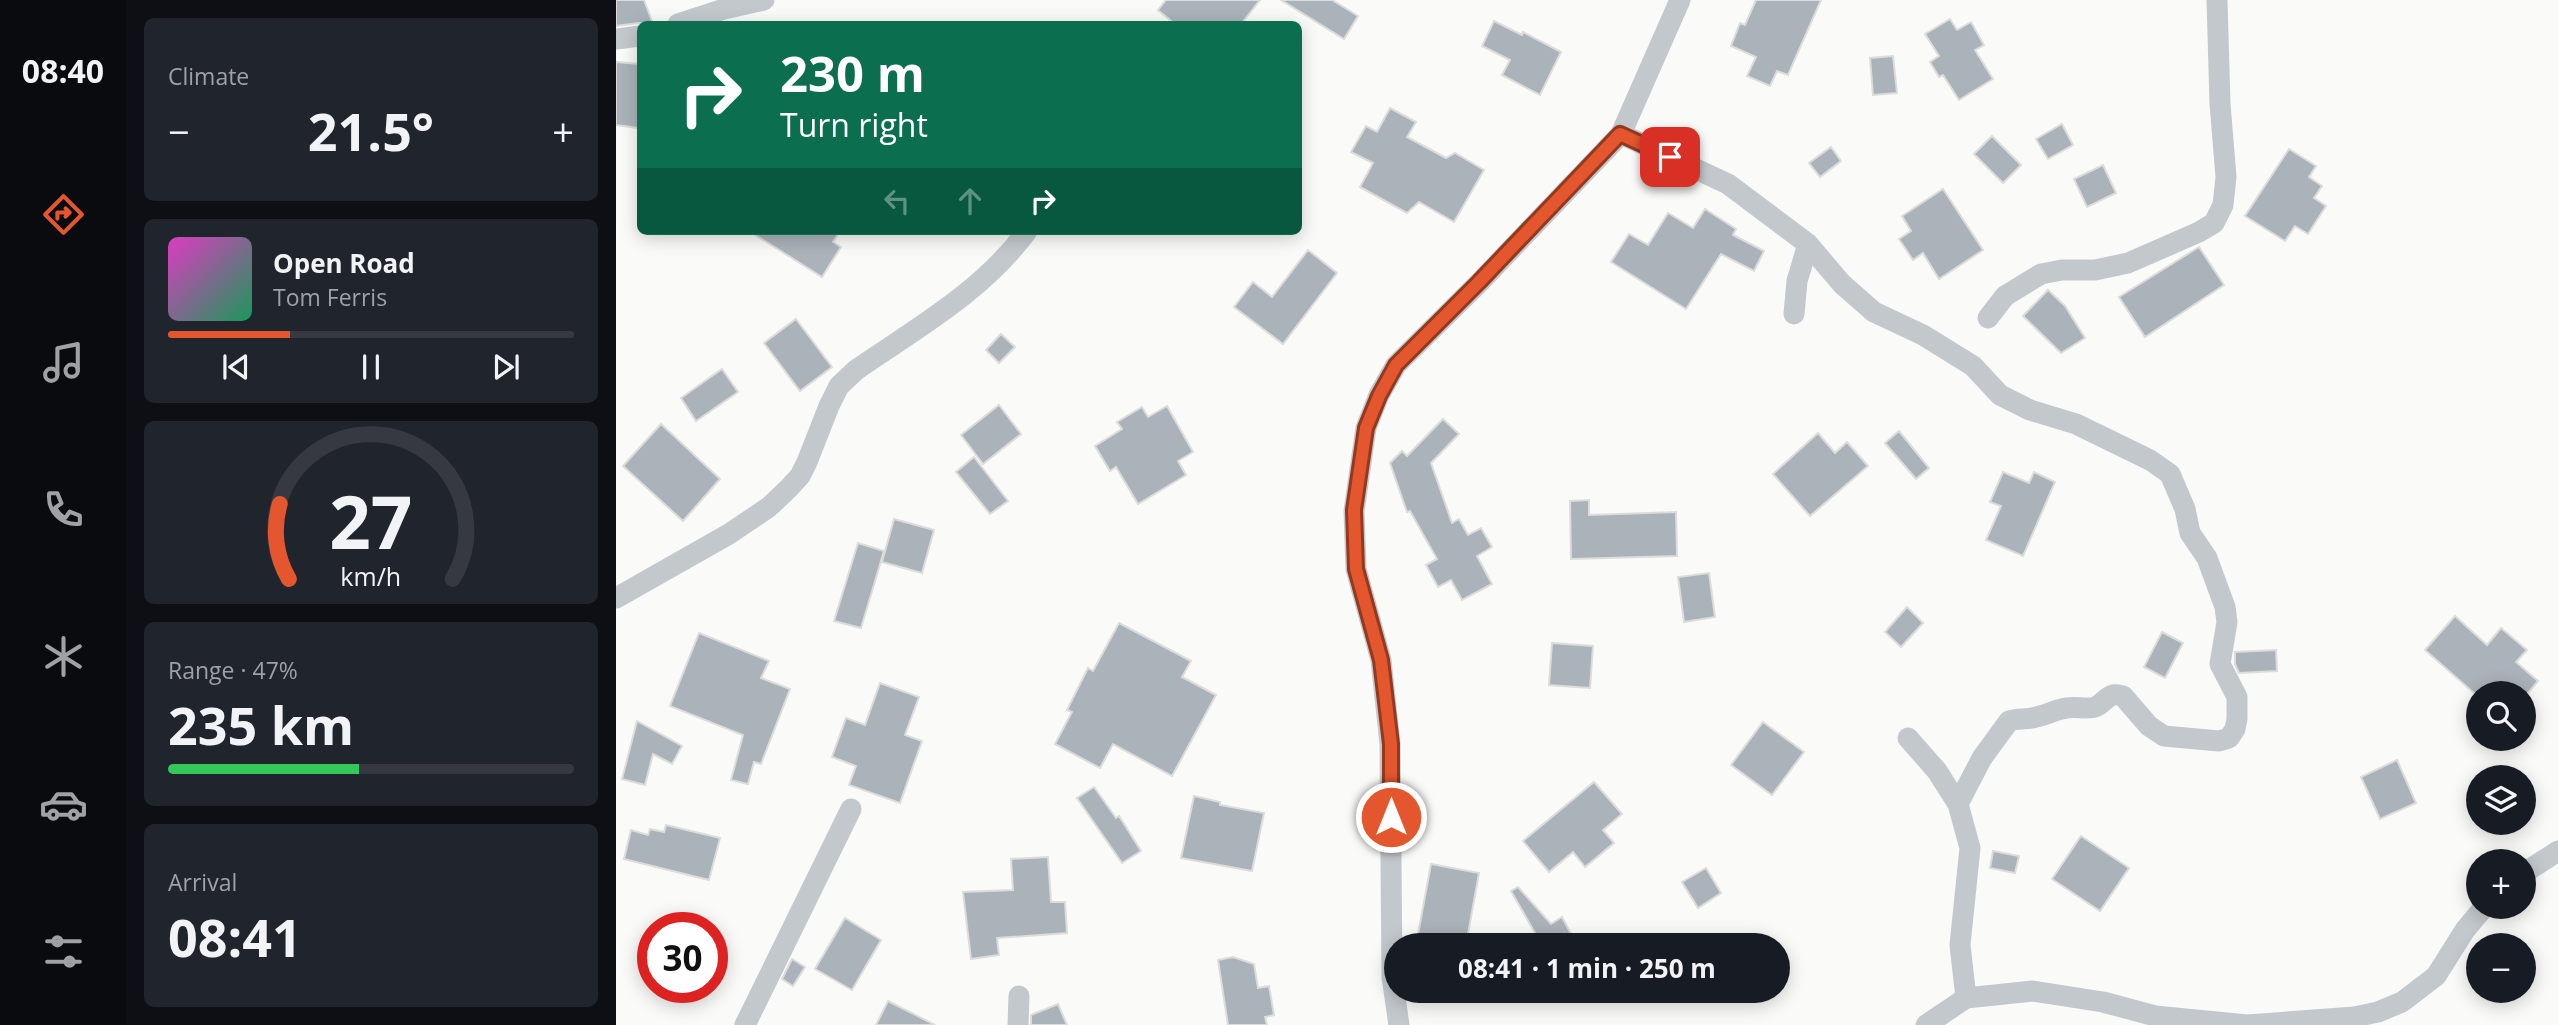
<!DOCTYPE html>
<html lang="en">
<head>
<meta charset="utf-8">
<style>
	body { margin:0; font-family:"Open Sans",sans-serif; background:#20242c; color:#f1f3f6; height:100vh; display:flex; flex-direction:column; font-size:26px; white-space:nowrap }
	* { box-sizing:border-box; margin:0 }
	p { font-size:23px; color:#9ea1a6 }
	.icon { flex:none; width:38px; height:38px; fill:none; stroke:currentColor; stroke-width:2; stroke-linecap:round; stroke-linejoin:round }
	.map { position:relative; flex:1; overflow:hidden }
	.sheet { display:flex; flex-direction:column; gap:18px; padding:18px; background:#0d0f14; width:490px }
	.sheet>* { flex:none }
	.hud { position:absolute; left:21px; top:21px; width:665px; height:214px; border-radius:10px; box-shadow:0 4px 18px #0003; background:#0b6e4f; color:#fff; overflow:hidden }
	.buttons { position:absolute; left:1850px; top:681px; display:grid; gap:14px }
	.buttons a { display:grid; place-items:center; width:70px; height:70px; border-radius:50%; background:#171b24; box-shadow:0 4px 18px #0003; font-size:35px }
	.speed { position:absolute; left:21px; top:912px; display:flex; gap:14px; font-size:35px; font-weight:700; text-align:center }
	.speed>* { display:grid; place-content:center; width:91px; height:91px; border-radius:50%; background:#171b24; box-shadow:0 4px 18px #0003; line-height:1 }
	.speed .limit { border:10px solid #d22; background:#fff; color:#111 }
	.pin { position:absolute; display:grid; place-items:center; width:60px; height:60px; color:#fff; margin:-30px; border-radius:14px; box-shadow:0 4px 10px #0006 }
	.me { position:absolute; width:77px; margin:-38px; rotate:0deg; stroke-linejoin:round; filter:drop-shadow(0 0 5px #0008) }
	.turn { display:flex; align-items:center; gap:24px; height:147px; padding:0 28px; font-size:32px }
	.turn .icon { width:91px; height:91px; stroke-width:2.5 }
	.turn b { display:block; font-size:49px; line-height:60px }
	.lanes { display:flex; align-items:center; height:66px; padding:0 28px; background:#0003; justify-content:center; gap:35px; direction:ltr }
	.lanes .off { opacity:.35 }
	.big { font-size:52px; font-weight:700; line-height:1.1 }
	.sheet .widget { flex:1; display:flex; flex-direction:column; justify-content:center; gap:10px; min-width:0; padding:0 24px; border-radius:10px; background:#20242c }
	.sheet .dial { align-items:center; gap:0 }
	.dial svg { height:182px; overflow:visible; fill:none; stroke:#363941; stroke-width:7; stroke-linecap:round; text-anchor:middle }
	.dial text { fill:#f1f3f6; stroke:none }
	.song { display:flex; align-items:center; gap:21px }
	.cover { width:84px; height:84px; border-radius:10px; background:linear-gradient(135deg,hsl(310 70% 55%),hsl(150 70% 35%)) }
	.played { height:7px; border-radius:4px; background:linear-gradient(90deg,#e4572e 30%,#363941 30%) }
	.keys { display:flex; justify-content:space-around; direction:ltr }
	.heat { display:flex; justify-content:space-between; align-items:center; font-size:38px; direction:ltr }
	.charge { height:10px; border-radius:5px; background:linear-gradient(90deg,#34c759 47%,#363941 0) }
	.trip { position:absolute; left:768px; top:933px; width:406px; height:70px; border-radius:35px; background:#171b24; box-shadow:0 4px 18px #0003; font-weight:700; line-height:70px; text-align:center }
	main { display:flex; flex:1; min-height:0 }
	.tabs { display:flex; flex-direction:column; width:126px; justify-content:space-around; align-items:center; background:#090b0e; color:#9ea1a6 }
	.tabs .icon { width:49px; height:49px }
	.tabs .active { color:#e4572e }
	.tabs b { font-size:32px; color:#f1f3f6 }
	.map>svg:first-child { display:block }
</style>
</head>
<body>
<main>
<nav class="tabs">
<b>08:40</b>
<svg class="icon active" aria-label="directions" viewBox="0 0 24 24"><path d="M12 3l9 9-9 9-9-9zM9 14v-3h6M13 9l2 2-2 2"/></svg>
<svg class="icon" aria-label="music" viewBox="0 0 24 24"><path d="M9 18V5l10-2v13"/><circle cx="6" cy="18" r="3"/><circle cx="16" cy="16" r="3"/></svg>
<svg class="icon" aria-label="phone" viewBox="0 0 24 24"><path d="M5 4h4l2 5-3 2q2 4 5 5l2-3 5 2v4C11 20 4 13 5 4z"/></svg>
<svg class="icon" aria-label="climate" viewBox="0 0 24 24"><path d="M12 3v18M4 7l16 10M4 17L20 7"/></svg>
<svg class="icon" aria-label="car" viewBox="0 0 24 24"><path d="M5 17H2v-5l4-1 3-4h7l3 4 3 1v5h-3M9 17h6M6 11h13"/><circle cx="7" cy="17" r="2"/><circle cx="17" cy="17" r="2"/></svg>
<svg class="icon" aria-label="filters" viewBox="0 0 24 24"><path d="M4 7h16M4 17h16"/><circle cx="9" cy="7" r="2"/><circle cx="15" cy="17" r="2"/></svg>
</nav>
<section class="sheet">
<div class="widget"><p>Climate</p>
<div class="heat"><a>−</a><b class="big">21.5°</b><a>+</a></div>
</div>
<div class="widget">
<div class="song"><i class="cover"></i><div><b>Open Road</b><p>Tom Ferris</p></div></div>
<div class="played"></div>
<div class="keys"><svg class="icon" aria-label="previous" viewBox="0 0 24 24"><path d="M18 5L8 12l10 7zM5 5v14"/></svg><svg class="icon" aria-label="pause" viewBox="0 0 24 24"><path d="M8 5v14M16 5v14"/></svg><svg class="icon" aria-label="next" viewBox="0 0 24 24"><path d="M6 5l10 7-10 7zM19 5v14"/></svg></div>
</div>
<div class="widget dial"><svg viewBox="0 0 100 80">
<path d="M14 69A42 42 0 1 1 86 69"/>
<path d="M14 69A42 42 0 0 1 10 36" stroke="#e4572e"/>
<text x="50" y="56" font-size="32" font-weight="700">27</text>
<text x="50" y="72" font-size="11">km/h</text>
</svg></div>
<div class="widget"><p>Range · 47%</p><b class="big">235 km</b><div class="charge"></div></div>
<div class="widget"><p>Arrival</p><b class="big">08:41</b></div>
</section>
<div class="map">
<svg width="1942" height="1025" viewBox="0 0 1942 1025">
	<rect width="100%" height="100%" fill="#fafaf8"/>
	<g fill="#aab3b9" stroke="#dcdcda" stroke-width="2">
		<polygon points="0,0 28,0 37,24 22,23 0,26"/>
		<polygon points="550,0 644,0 625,24 559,24 542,10"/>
		<polygon points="665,0 716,0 742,16 728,39"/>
		<polygon points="1140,0 1205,0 1172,75 1161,71 1154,86 1131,76 1140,57 1115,46 1124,23 1129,25"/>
		<polygon points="1334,19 1341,30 1355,22 1368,45 1359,50 1377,79 1343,100 1327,75 1323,77 1314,62 1323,56 1309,34"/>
		<polygon points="878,21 906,35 907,32 945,52 924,95 886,75 894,60 866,46"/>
		<polygon points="1277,56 1281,93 1257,95 1254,58"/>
		<polygon points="0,62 24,64 22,128 0,125"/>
		<polygon points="774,108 800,122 791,137 830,158 839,153 868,170 838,222 803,202 791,213 744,187 757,163 735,152 750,126 761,132"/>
		<polygon points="1446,124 1457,145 1432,159 1420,139"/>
		<polygon points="1376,136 1405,165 1387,183 1358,154"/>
		<polygon points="1215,147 1225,161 1204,177 1193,163"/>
		<polygon points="1673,149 1700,166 1693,177 1706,186 1698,198 1710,206 1692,234 1679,226 1669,241 1629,216"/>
		<polygon points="1487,165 1500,193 1471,207 1458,179"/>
		<polygon points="1327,189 1367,250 1323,279 1307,253 1297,260 1283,239 1295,231 1286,216"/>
		<polygon points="1089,209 1120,229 1117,235 1148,251 1138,271 1105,254 1070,309 995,262 1013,234 1032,245 1052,213 1077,228"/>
		<polygon points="133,231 224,231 217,242 225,247 206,277"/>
		<polygon points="1583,247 1608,285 1529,337 1503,297"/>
		<polygon points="692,250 721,273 667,344 618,307 637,282 656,297"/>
		<polygon points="1432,290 1449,306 1469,338 1445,353 1407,316"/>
		<polygon points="180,319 216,367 184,391 148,343"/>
		<polygon points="385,334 399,347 383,363 370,350"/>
		<polygon points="106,369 122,392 80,421 65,398"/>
		<polygon points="383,405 405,434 367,464 345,435"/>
		<polygon points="551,406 577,452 562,461 570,475 522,504 500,467 494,471 479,446 506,429 501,422 526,407 532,417"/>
		<polygon points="827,419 843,434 815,463 836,523 843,519 852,535 865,528 876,547 861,556 876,584 846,600 835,580 822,587 810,565 821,559 794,511 791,512 774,463 786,451 791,456"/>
		<polygon points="45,424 104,479 67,521 7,466"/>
		<polygon points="1283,431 1313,468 1300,479 1269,443"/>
		<polygon points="1202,433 1219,453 1231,442 1252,466 1194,516 1157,474"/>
		<polygon points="358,457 392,501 374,514 340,472"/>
		<polygon points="1387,472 1413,483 1418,472 1439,482 1407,556 1370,540 1385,506 1374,502"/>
		<polygon points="973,500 973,515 1060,512 1061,556 955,559 954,501"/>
		<polygon points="278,519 318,530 306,573 266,562"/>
		<polygon points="242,543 268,551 245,628 218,621"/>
		<polygon points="1093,573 1099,617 1068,622 1062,577"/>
		<polygon points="1291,607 1307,623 1285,647 1269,632"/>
		<polygon points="1839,616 1871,645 1885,628 1911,650 1900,662 1922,681 1912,693 1858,693 1809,650"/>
		<polygon points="503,623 575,661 566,677 600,695 556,776 497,744 484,768 439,744 456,712 451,710 472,668 477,671"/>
		<polygon points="1546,632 1567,643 1549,678 1528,667"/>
		<polygon points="83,633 153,661 145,678 174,689 145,764 138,762 132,784 115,780 127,735 54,706"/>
		<polygon points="936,643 977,646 974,688 933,685"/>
		<polygon points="1660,650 1661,671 1623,673 1619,664 1619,652"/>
		<polygon points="264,683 303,697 289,735 306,741 284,803 233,785 240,766 216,757 230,718 249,725"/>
		<polygon points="21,721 66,746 56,764 37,754 29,785 6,779"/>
		<polygon points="1147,722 1188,752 1156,795 1115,765"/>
		<polygon points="1781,760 1800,803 1764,819 1745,777"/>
		<polygon points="978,782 1006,814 987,830 998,843 969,867 957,852 933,872 907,841"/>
		<polygon points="478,787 500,818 503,816 525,851 506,863 461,798"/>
		<polygon points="578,796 604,802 604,805 648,813 636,871 565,858"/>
		<polygon points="50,825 104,838 93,880 8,859 15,830 32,835 34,829 48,832"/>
		<polygon points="1465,836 1513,868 1484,911 1436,879"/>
		<polygon points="1377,851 1403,856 1399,873 1374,868"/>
		<polygon points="432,857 435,902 449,902 451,933 381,938 383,955 355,959 347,892 397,890 395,859"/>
		<polygon points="815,864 863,873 850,945 800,945"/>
		<polygon points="1090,868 1105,893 1082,908 1066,882"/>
		<polygon points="902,887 935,924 946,917 961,945 926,945 895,891"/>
		<polygon points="229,918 265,940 236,990 199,969"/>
		<polygon points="617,957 638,964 642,988 653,986 658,1015 649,1017 651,1025 612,1025 602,960"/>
		<polygon points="176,959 189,967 177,986 166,979"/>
		<polygon points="272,1001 319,1025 260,1025"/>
		<polygon points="442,1004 451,1025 415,1025 415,1015"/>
	</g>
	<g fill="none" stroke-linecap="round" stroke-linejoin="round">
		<g stroke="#c3c8cc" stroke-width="21">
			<polyline points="62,24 108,9 148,0"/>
			<polyline points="0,39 24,36"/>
			<path d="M 1005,134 L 1112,184 L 1192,244 L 1226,284 L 1258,312 L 1307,335 L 1357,366 L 1384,395 L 1414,410 L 1460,424 L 1534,460 L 1554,474 L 1569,509 L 1574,533 L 1591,558 L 1609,607 L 1611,622 L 1604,664 L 1621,697 L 1621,719 L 1619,729 L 1613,738 L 1603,741 L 1548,736 L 1533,726 L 1507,696 C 1491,691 1490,703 1479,707 C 1471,710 1460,706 1451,708 C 1441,709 1430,715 1420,717 C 1411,720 1402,718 1393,721 L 1366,758 L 1342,804"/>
			<polyline points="1178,314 1181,281 1192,244"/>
			<polyline points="1372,318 1389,296 1425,274 1446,270 1479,270 1512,263 1583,232 1598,223 1607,205 1610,177 1604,104 1601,0"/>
			<path d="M 0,598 L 113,534 L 153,507 L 172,489 L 184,476 L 191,462 L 213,406 L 223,386 L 240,370 C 301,328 367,291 411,231"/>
			<polyline points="1292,738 1321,771 1342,804 1354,848 1344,945 1350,998"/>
			<polyline points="1908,873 1942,851"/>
			<polyline points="129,1025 235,809"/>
			<polyline points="402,1025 403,996"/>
			<polyline points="783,1025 776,977 774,744 765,660 740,569 738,511 750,428 763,395 780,365 864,282 1005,134 1064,0"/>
			<polyline points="1310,1025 1350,998 1417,991 1487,1002 1539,1016 1631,1025 1738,1017 1762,1012 1786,1002 1820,976 1849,930 1869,906"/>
		</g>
	</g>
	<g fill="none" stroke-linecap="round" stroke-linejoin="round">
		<g stroke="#94391e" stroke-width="18">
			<polyline id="route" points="775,817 775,744 765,660 740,569 738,510 750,428 763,396 780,365 863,282 1004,134 1054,157"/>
		</g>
		<use href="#route" stroke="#e4572e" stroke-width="12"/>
	</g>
</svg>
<div class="buttons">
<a><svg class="icon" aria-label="search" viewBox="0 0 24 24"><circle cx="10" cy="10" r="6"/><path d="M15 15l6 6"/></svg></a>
<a><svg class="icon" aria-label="layers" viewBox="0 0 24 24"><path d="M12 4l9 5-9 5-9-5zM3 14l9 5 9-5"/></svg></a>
<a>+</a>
<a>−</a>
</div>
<div class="speed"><div class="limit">30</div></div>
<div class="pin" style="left:1054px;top:157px;background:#d93025"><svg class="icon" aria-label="arrive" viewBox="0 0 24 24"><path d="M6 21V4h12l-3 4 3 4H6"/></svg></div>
<svg class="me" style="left:775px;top:817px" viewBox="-20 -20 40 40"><circle r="17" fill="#e4572e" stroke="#fff" stroke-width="3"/><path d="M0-11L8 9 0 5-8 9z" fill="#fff"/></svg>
<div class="trip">08:41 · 1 min · 250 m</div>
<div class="hud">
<div class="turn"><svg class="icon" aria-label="right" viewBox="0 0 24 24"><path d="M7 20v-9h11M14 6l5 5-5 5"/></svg><div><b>230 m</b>Turn right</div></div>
<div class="lanes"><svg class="icon off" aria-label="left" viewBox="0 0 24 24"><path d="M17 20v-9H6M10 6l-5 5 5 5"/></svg><svg class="icon off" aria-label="ahead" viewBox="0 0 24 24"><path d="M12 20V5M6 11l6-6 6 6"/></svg><svg class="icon" aria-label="right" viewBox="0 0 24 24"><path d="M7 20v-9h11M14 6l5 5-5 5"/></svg></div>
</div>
</div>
</main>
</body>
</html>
